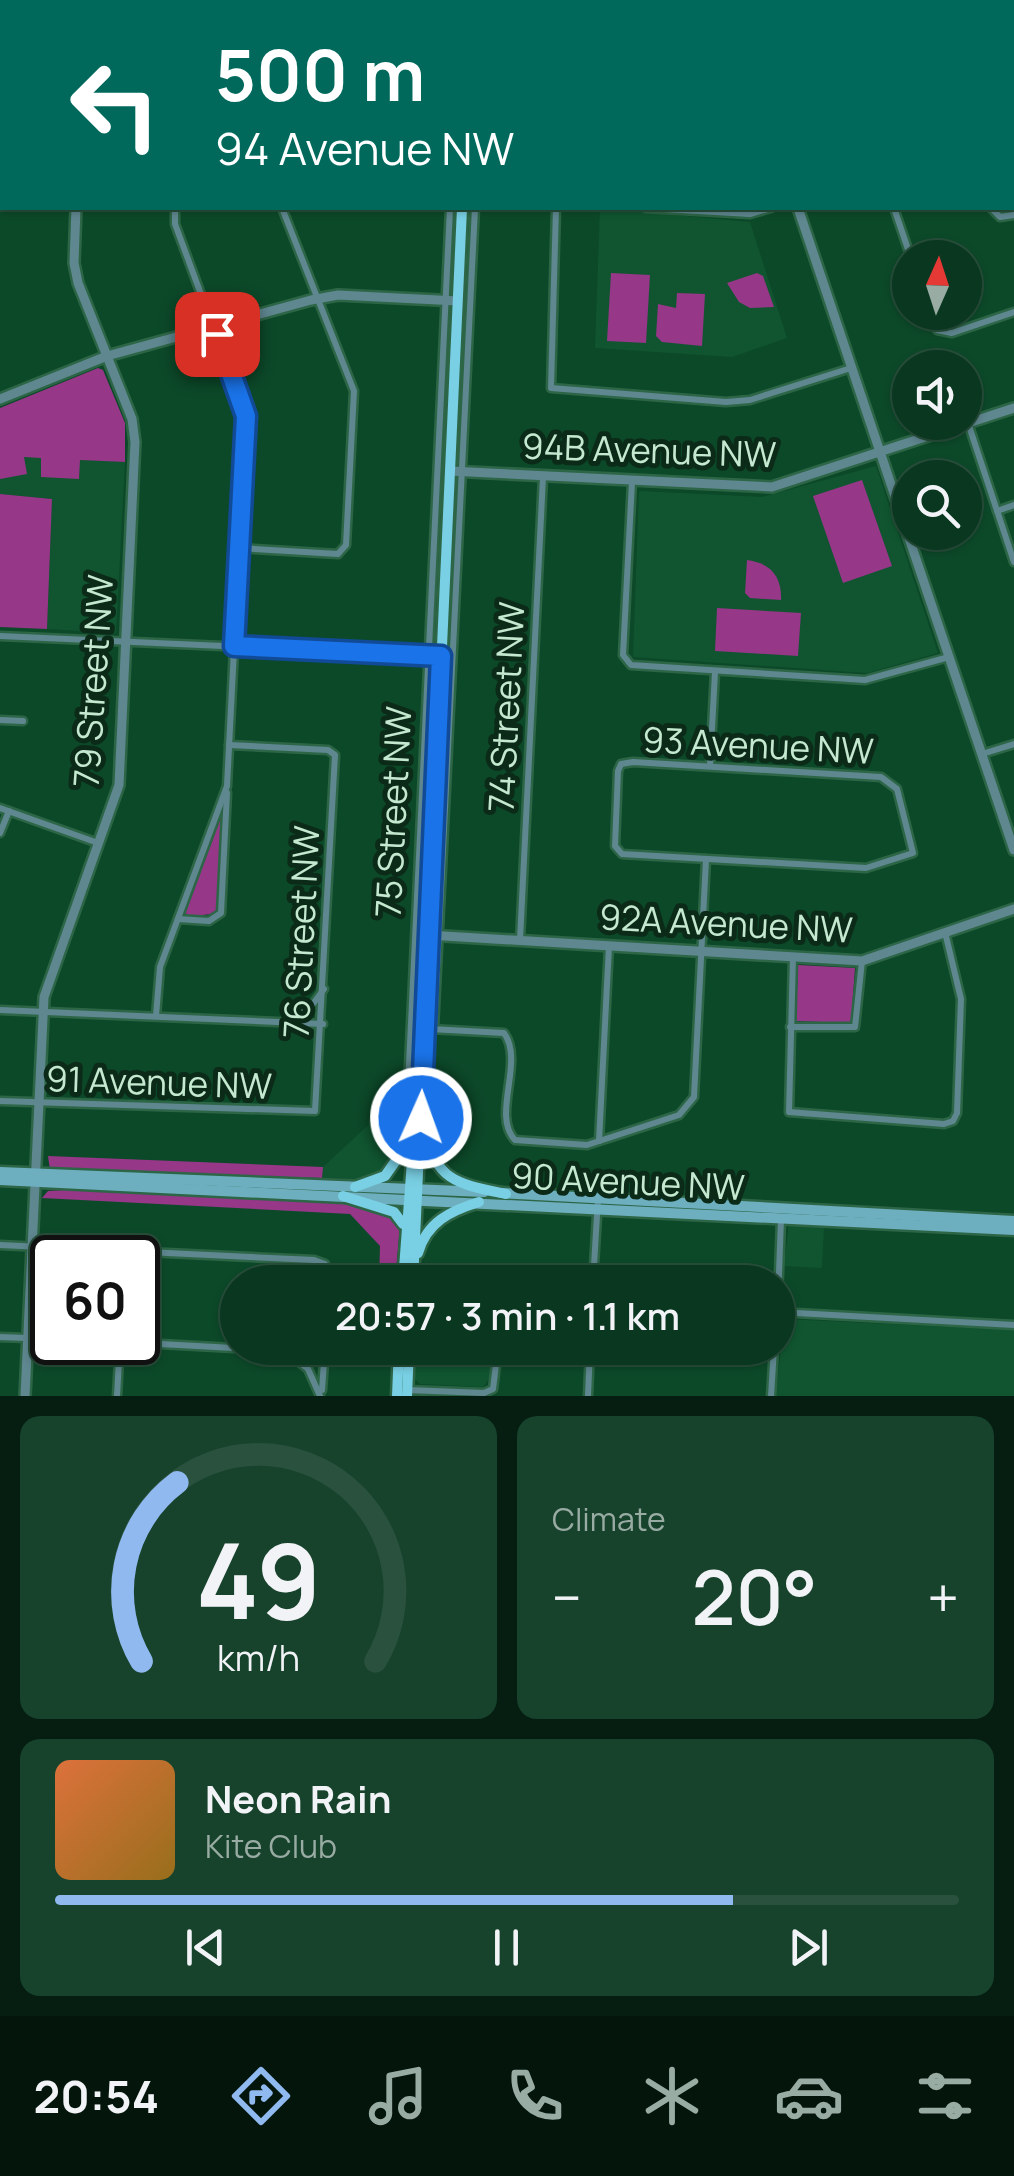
<!DOCTYPE html>
<html lang="en">
<head>
<meta charset="utf-8">
<style>
	body { margin:0; font-family:Manrope,sans-serif; background:#17422c; color:#f1f3f6; height:100vh; display:flex; flex-direction:column; font-size:38px; white-space:nowrap }
	* { box-sizing:border-box; margin:0 }
	p { font-size:32px; color:#99aca4 }
	.icon { flex:none; width:55px; height:55px; fill:none; stroke:currentColor; stroke-width:2; stroke-linecap:round; stroke-linejoin:round }
	.map { position:relative; height:1396px; overflow:hidden }
	.drawer { display:flex; flex-direction:column; gap:20px; padding:20px; background:#051e11; flex:1 }
	.drawer>* { flex:none }
	.banner { position:absolute; left:0px; top:0px; width:1015px; height:210px; box-shadow:0 2px 8px #0004,0 0 0 2px #29513d; background:#00695c; color:#fff; overflow:hidden }
	.needle { width:65px; rotate:3deg }
	.fabs { position:absolute; left:892px; top:240px; display:grid; gap:20px }
	.fabs a { display:grid; place-items:center; width:90px; height:90px; border-radius:50%; background:#09371f; box-shadow:0 2px 8px #0004,0 0 0 2px #29513d; font-size:50px }
	.speed { position:absolute; left:30px; top:1235px; display:flex; gap:20px; font-size:50px; font-weight:700; text-align:center }
	.speed>* { display:grid; place-content:center; width:130px; height:130px; border-radius:50%; background:#09371f; box-shadow:0 2px 8px #0004,0 0 0 2px #29513d; line-height:1 }
	.speed .limit { border:5px solid #111; border-radius:15px; background:#fff; color:#111 }
	.pin { position:absolute; display:grid; place-items:center; width:85px; height:85px; color:#fff; margin:-42px; border-radius:20px; box-shadow:0 5px 15px #0006 }
	.me { position:absolute; width:110px; margin:-55px; rotate:2deg; stroke-linejoin:round; filter:drop-shadow(0 0 8px #0008) }
	.turn { display:flex; align-items:center; gap:35px; height:210px; padding:0 50px; font-size:45px }
	.turn .icon { width:130px; height:130px; stroke-width:2.5 }
	.turn b { display:block; font-size:70px; line-height:85px }
	.big { font-size:75px; font-weight:600; line-height:1.1 }
	.drawer .widget { flex:1; display:flex; flex-direction:column; justify-content:center; gap:15px; min-width:0; padding:0 35px; border-radius:20px; background:#17422c }
	.drawer .dial { align-items:center; gap:0 }
	.dial svg { height:260px; overflow:visible; fill:none; stroke:#29513d; stroke-width:7; stroke-linecap:round; text-anchor:middle }
	.dial text { fill:#f1f3f6; stroke:none }
	.song { display:flex; align-items:center; gap:30px }
	.cover { width:120px; height:120px; border-radius:15px; background:linear-gradient(135deg,hsl(20 70% 55%),hsl(40 70% 35%)) }
	.played { height:10px; border-radius:5px; background:linear-gradient(90deg,#90b9f0 75%,#29513d 75%) }
	.keys { display:flex; justify-content:space-around; direction:ltr }
	.heat { display:flex; justify-content:space-between; align-items:center; font-size:55px; direction:ltr }
	.drawer .tiles { flex:1; display:grid; gap:20px; grid-template-columns:1fr 1fr }
	.widget:last-child { grid-column:span 2 }
	.trip { position:absolute; left:220px; top:1265px; width:575px; height:100px; border-radius:50px; background:#09371f; box-shadow:0 2px 8px #0004,0 0 0 2px #29513d; font-weight:600; line-height:100px; text-align:center }
	.tab-bar { display:flex; height:160px; justify-content:space-around; align-items:center; background:#04160c; color:#99aca4 }
	.tab-bar .icon { width:70px; height:70px }
	.tab-bar .active { color:#90b9f0 }
	.tab-bar b { font-size:45px; color:#f1f3f6 }
	.map>svg:first-child { display:block }
</style>
</head>
<body>
<div class="map">
<svg width="1014" height="1396" viewBox="0 0 1014 1396">
	<rect width="100%" height="100%" fill="#0c4929"/>
	<g fill="#105530">
		<polygon points="600,208 750,222 787,338 732,357 595,348"/>
		<polygon points="0,455 125,462 116,633 47,629 52,499 0,494"/>
		<polygon points="876,466 938,653 867,673 633,657 639,491 762,497"/>
		<polygon points="377,1105 401,1106 409,1120 406,1140 386,1170 366,1180 322,1178 323,1167 377,1117"/>
		<polygon points="789,1223 824,1227 822,1268 784,1266"/>
		<polygon points="784,1319 1014,1330 1014,1396 776,1396"/>
		<polygon points="414,1348 492,1348 491,1376 483,1387 420,1384 412,1376"/>
	</g>
	<g fill="#963787">
		<polygon points="611,273 650,275 646,343 607,341"/>
		<polygon points="757,273 763,276 774,307 750,308 739,302 727,283"/>
		<polygon points="677,293 705,294 702,346 662,342 656,336 658,304 676,308"/>
		<polygon points="98,368 103,370 125,423 125,462 80,460 79,479 41,477 41,458 24,457 27,474 0,479 0,408"/>
		<polygon points="862,480 892,566 843,583 813,496"/>
		<polygon points="0,494 52,499 47,629 0,627"/>
		<path d="M 747,560 C 770,563 782,576 781,600 L 750,598 L 745,593 Z"/>
		<polygon points="717,608 801,613 798,656 715,651"/>
		<polygon points="222,815 218,913 188,917 185,912"/>
		<polygon points="798,965 855,968 851,1023 796,1021"/>
		<polygon points="48,1156 323,1167 322,1178 50,1170"/>
		<path d="M 98,1188 C 141,1190 368,1195 391,1213 C 396,1216 397,1222 400,1226 L 395,1282 L 379,1282 L 380,1246 L 350,1214 L 42,1198 L 48,1191 Z"/>
	</g>
	<g fill="none" stroke-linecap="round" stroke-linejoin="round">
		<g stroke="#2d6647" stroke-width="11">
			<g id="minor">
				<polyline points="277,2 277,0"/>
				<polyline points="374,2 374,0"/>
				<polyline points="459,2 459,0"/>
				<polyline points="491,2 493,0"/>
				<polyline points="0,30 2,30"/>
				<polyline points="556,208 551,388 726,402 750,400 851,368"/>
				<polyline points="646,208 750,214 771,208"/>
				<polyline points="894,208 911,258"/>
				<polyline points="991,208 1000,217 1014,215"/>
				<polyline points="930,312 937,330 952,333 1014,312"/>
				<polyline points="968,423 1014,562"/>
				<polyline points="632,482 623,655 631,665 865,680 949,657"/>
				<polyline points="997,511 1014,505"/>
				<polyline points="239,548 338,554 346,545 354,391 282,208"/>
				<polyline points="0,636 441,656"/>
				<polyline points="0,720 23,721"/>
				<polyline points="982,754 1014,744"/>
				<polygon points="633,762 881,777 897,789 913,853 866,868 622,854 615,846 618,771 621,764"/>
				<polyline points="710,766 715,672"/>
				<polyline points="0,808 98,843"/>
				<polyline points="0,833 9,811"/>
				<polyline points="178,919 209,921 221,913 227,793"/>
				<polyline points="520,940 543,477"/>
				<polyline points="793,957 789,1112 944,1124 953,1121 957,1113 961,999 945,932"/>
				<polyline points="0,1010 323,1024"/>
				<polyline points="156,1016 160,967 227,786 246,416 175,224 175,208"/>
				<polyline points="291,1022 310,1008 324,989"/>
				<polyline points="790,1027 855,1027 862,961"/>
				<path d="M 430,1029 L 504,1033 C 525,1062 491,1115 515,1140 L 587,1145 L 679,1115 L 694,1097 L 706,859"/>
				<polyline points="434,1029 475,208"/>
				<polyline points="0,1101 315,1111 335,755 328,750 229,745"/>
				<polyline points="412,1119 407,1107 450,208"/>
				<polyline points="599,1141 609,946"/>
				<polyline points="0,1245 314,1260 325,1264 327,1282"/>
				<polyline points="593,1282 598,1199"/>
				<polyline points="778,1300 781,1219"/>
				<polyline points="778,1312 1014,1325"/>
				<polyline points="0,1337 52,1339"/>
				<polyline points="124,1342 324,1353"/>
				<polyline points="285,1351 308,1369 320,1396"/>
				<polyline points="322,1390 325,1348"/>
				<polyline points="407,1390 484,1393 493,1389 498,1348"/>
				<polyline points="117,1396 120,1342"/>
				<polyline points="588,1396 590,1348"/>
				<polyline points="771,1396 774,1348"/>
			</g>
		</g>
		<g stroke="#2d6647" stroke-width="14">
			<g id="tertiary">
				<polyline points="87,2 87,0"/>
				<polyline points="785,2 785,0"/>
				<polyline points="798,208 1014,850"/>
				<polyline points="0,399 107,356 311,300 338,295 458,301"/>
				<polyline points="450,471 772,487 1014,408"/>
				<polyline points="428,935 862,961 1014,909"/>
				<polyline points="25,1396 44,997 119,785 135,442 132,419 78,283 74,263 76,208"/>
			</g>
		</g>
		<g stroke="#2d6647" stroke-width="15">
			<g id="secondary">
				<polyline points="0,1172 484,1192"/>
				<polyline points="0,1180 1014,1230"/>
				<polyline points="501,1193 1014,1221"/>
			</g>
		</g>
		<g stroke="#2d6647" stroke-width="15">
			<g id="primary">
				<polyline points="466,0 466,2"/>
				<polyline points="480,2 481,0"/>
				<path d="M 424,1131 C 437,1182 458,1184 506,1194"/>
				<polyline points="355,1187 385,1176 409,1142"/>
				<polyline points="343,1196 394,1212 403,1224"/>
				<path d="M 418,1253 C 427,1222 450,1211 479,1202"/>
				<polyline points="403,1282 419,1067"/>
				<polyline points="413,1282 462,208"/>
				<polyline points="397,1396 399,1348"/>
				<polyline points="407,1396 409,1348"/>
			</g>
		</g>
		<use href="#minor" stroke="#5f8790" stroke-width="6"/>
		<use href="#tertiary" stroke="#5f8790" stroke-width="9"/>
		<use href="#secondary" stroke="#6eafbf" stroke-width="10"/>
		<use href="#primary" stroke="#79cfe3" stroke-width="10"/>
	</g>
	<g fill="none" stroke-linecap="round" stroke-linejoin="round">
		<g stroke="#114b97" stroke-width="25">
			<polyline id="route" points="217,334 246,416 234,646 441,656 421,1118"/>
		</g>
		<use href="#route" stroke="#1a73e8" stroke-width="18"/>
	</g>
	<g text-anchor="middle" stroke-width="10" stroke-linejoin="round" paint-order="stroke">
		<g font-size="35" fill="#c5e9d0" stroke="#0b2b18">
			<text transform="translate(649 451) rotate(2)" y="12">94B Avenue NW</text>
			<text transform="translate(94 681) rotate(-86)" y="12">79 Street NW</text>
			<text transform="translate(507 707) rotate(-87)" y="12">74 Street NW</text>
			<text transform="translate(758 746) rotate(3)" y="12">93 Avenue NW</text>
			<text transform="translate(394 812) rotate(-87)" y="12">75 Street NW</text>
			<text transform="translate(726 924) rotate(3)" y="12">92A Avenue NW</text>
			<text transform="translate(302 932) rotate(-87)" y="12">76 Street NW</text>
			<text transform="translate(159 1083) rotate(2)" y="12">91 Avenue NW</text>
			<text transform="translate(628 1182) rotate(3)" y="12">90 Avenue NW</text>
		</g>
	</g>
</svg>
<div class="fabs">
<a><svg class="needle" viewBox="-14 -14 28 28"><path d="M0-13l5 13h-10z" fill="#e53935"/><path d="M0 13l5-13h-10z" fill="#99aca4"/></svg></a>
<a><svg class="icon" aria-label="sound" viewBox="0 0 24 24"><path d="M4 9h4l5-4v14l-5-4H4zM17 9q2 3 0 6"/></svg></a>
<a><svg class="icon" aria-label="search" viewBox="0 0 24 24"><circle cx="10" cy="10" r="6"/><path d="M15 15l6 6"/></svg></a>
</div>
<div class="speed"><div class="limit">60</div></div>
<div class="pin" style="left:217px;top:334px;background:#d93025"><svg class="icon" aria-label="arrive" viewBox="0 0 24 24"><path d="M6 21V4h12l-3 4 3 4H6"/></svg></div>
<svg class="me" style="left:421px;top:1118px" viewBox="-20 -20 40 40"><circle r="17" fill="#1a73e8" stroke="#fff" stroke-width="3"/><path d="M0-11L8 9 0 5-8 9z" fill="#fff"/></svg>
<div class="trip">20:57 · 3 min · 1.1 km</div>
<div class="banner">
<div class="turn"><svg class="icon" aria-label="left" viewBox="0 0 24 24"><path d="M17 20v-9H6M10 6l-5 5 5 5"/></svg><div><b>500 m</b>94 Avenue NW</div></div>
</div>
</div>
<section class="drawer">
<div class="tiles">
<div class="widget dial"><svg viewBox="0 0 100 80">
<path d="M14 69A42 42 0 1 1 86 69"/>
<path d="M14 69A42 42 0 0 1 25 14" stroke="#90b9f0"/>
<text x="50" y="56" font-size="32" font-weight="700">49</text>
<text x="50" y="72" font-size="11">km/h</text>
</svg></div>
<div class="widget"><p>Climate</p>
<div class="heat"><a>−</a><b class="big">20°</b><a>+</a></div>
</div>
<div class="widget">
<div class="song"><i class="cover"></i><div><b>Neon Rain</b><p>Kite Club</p></div></div>
<div class="played"></div>
<div class="keys"><svg class="icon" aria-label="previous" viewBox="0 0 24 24"><path d="M18 5L8 12l10 7zM5 5v14"/></svg><svg class="icon" aria-label="pause" viewBox="0 0 24 24"><path d="M8 5v14M16 5v14"/></svg><svg class="icon" aria-label="next" viewBox="0 0 24 24"><path d="M6 5l10 7-10 7zM19 5v14"/></svg></div>
</div>
</div>
</section>
<nav class="tab-bar">
<b>20:54</b>
<svg class="icon active" aria-label="directions" viewBox="0 0 24 24"><path d="M12 3l9 9-9 9-9-9zM9 14v-3h6M13 9l2 2-2 2"/></svg>
<svg class="icon" aria-label="music" viewBox="0 0 24 24"><path d="M9 18V5l10-2v13"/><circle cx="6" cy="18" r="3"/><circle cx="16" cy="16" r="3"/></svg>
<svg class="icon" aria-label="phone" viewBox="0 0 24 24"><path d="M5 4h4l2 5-3 2q2 4 5 5l2-3 5 2v4C11 20 4 13 5 4z"/></svg>
<svg class="icon" aria-label="climate" viewBox="0 0 24 24"><path d="M12 3v18M4 7l16 10M4 17L20 7"/></svg>
<svg class="icon" aria-label="car" viewBox="0 0 24 24"><path d="M5 17H2v-5l4-1 3-4h7l3 4 3 1v5h-3M9 17h6M6 11h13"/><circle cx="7" cy="17" r="2"/><circle cx="17" cy="17" r="2"/></svg>
<svg class="icon" aria-label="filters" viewBox="0 0 24 24"><path d="M4 7h16M4 17h16"/><circle cx="9" cy="7" r="2"/><circle cx="15" cy="17" r="2"/></svg>
</nav>
</body>
</html>
